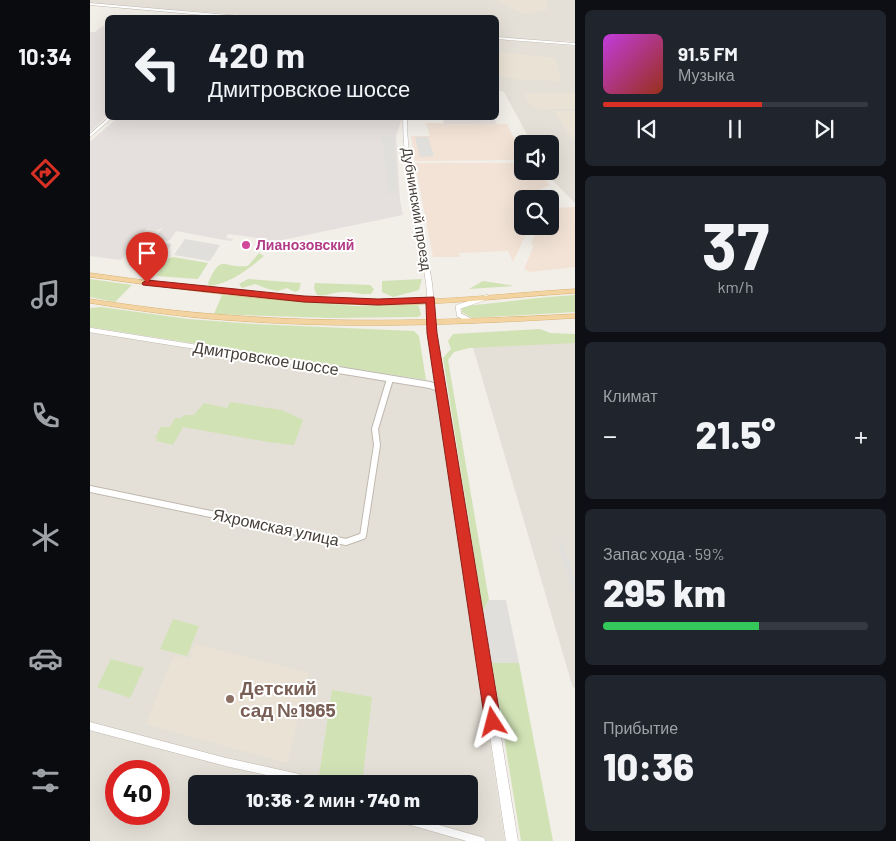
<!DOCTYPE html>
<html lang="ru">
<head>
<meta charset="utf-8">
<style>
	body { margin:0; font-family:Barlow,sans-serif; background:#20242c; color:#f1f3f6; height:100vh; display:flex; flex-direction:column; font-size:19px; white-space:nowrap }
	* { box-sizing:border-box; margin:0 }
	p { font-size:16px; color:#9ea1a6 }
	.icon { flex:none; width:28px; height:28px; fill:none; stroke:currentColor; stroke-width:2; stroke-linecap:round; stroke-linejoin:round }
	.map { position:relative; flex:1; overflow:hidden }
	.details { display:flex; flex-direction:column; gap:10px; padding:10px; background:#0d0f14; width:321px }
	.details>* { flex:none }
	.banner { position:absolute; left:15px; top:15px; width:394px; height:105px; border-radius:8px; box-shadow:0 5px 20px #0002; background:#171b24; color:#f1f3f6; overflow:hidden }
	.tools { position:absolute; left:424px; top:135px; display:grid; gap:10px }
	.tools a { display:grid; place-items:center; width:45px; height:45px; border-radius:8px; background:#171b24; box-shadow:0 5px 20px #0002; font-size:25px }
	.speed { position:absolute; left:15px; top:760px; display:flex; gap:10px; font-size:25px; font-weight:700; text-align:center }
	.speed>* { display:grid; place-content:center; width:65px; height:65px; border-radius:50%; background:#171b24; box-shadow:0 5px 20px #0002; line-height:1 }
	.speed .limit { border:8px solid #d22; background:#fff; color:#111 }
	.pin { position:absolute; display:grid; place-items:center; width:42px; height:42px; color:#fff; margin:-51px -21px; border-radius:50% 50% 50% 0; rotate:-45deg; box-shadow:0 0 5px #0007 }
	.pin .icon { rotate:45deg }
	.me { position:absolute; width:55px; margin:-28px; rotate:351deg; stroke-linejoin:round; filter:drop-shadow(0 0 4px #0008) }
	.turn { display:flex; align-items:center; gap:18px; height:105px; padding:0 20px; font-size:22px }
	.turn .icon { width:65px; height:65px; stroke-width:2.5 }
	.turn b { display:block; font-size:35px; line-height:42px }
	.big { font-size:38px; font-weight:800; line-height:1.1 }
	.details .card { flex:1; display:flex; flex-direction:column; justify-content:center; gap:8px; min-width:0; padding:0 18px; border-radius:8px; background:#20242c }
	.details .dial { align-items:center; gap:0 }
	.dial b { font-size:65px; line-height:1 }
	.song { display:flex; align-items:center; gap:15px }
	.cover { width:60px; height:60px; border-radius:8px; background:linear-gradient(135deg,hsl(290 70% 55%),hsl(10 70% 35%)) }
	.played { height:5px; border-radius:2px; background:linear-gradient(90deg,#d93025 60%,#363941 60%) }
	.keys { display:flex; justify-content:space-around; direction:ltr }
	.heat { display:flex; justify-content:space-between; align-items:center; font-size:28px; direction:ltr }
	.charge { height:8px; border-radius:4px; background:linear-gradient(90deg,#34c759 59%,#363941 0) }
	.trip { position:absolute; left:98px; top:775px; width:290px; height:50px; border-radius:8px; background:#171b24; box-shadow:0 5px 20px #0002; font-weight:800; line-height:50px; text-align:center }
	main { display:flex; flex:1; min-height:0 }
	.tabs { display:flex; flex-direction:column; width:90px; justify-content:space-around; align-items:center; background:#090b0e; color:#9ea1a6 }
	.tabs .icon { width:35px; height:35px }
	.tabs .current { color:#d93025 }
	.tabs b { font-size:22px; color:#f1f3f6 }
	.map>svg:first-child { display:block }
</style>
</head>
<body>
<main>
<nav class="tabs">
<b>10:34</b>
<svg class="icon current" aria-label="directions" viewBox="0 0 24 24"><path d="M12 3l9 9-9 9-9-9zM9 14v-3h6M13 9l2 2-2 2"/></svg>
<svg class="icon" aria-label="music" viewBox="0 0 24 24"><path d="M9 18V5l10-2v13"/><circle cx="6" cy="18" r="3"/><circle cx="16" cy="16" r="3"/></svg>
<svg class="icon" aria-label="phone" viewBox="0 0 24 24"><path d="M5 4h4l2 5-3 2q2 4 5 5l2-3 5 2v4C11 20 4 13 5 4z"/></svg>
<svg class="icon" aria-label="climate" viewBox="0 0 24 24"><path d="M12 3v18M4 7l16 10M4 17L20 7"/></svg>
<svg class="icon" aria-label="car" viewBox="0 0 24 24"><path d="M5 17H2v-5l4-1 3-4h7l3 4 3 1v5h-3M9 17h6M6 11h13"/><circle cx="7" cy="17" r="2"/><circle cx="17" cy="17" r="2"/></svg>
<svg class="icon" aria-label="filters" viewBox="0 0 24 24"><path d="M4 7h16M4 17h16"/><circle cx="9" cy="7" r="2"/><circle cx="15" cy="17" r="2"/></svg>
</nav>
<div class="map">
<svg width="485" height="841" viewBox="0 0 485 841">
	<rect width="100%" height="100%" fill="#f2eee8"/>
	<g fill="#e5e0d7" fill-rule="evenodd">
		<polygon points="0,0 485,0 485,42 406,37 406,18 178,17 0,3"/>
		<polygon points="406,39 485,46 485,203 460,178 456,171 460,171 460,144 442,144 414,92 406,89"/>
		<path d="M 0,332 L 341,387 L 347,390 L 415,841 L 0,841 ZM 26,771 L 69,771 L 69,814 L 26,814 ZM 106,784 L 379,784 L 379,816 L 106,816 Z"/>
		<polygon points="485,340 485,687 483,688 382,344"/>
	</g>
	<g fill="#f2e3d6">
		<polygon points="336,123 417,124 432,155 432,160 325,161 321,136 340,136"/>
		<polygon points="325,163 432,163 432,171 452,171 459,185 449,190 452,199 432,199 432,226 440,226 423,262 418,251 369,253 370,257 343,257"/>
		<polygon points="485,207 485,267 440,272 434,269 444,245 441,244 448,226 460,226 461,208"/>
	</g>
	<g fill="#e5e0dd">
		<polygon points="17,23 17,116 0,132 0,32 5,32"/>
		<polygon points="27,118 312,118 306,136 310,200 313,215 168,245 167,238 138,234 136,238 143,239 142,241 134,240 86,231 80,240 76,241 65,238 72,228 68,230 57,228 31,260 0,256 0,142"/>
		<polygon points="352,118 404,118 407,124 354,124"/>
	</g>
	<g fill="#eae2d4">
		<polygon points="407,0 456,0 459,9 434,14"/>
		<polygon points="406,52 466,58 471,81 423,79 406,74"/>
		<polygon points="485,93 485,109 451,109 441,106 434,94"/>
		<polygon points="464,111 485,111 485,139 482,139"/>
		<polygon points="105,644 219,673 197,763 56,724 84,655 99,659"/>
	</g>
	<g fill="#d1e2b5">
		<path d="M 169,253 L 174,256 C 159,269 139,284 119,286 L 118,283 C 132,252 132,269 158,266 Z"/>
		<polygon points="83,257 118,263 108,279 66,276 79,258"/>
		<polygon points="0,279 42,285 25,302 0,297"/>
		<polygon points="158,279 211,283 209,290 205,292 197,288 188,291 178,289 165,284 152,288 149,284"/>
		<polygon points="332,279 329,290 303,297 292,292 292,281"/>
		<polygon points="393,281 424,286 379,289"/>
		<path d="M 225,283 L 280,285 L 284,289 L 281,294 L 278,294 C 269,295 260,291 252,292 C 243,292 236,297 227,295 L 224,288 Z"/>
		<polygon points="132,295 264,306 327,305 329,306 331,315 328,317 240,318 124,314"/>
		<path d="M 485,295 L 485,312 L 382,318 L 372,312 L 372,308 L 375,306 C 412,303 448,297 485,295 Z"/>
		<polygon points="11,307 98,319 164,324 324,331 329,336 336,380 0,327 0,308"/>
		<polygon points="450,329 460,333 485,334 485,343 379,348 364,352 358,360 399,600 393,611 353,358 361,349 358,341 363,334"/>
		<polygon points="140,402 192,410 213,420 204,445 178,442 93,427 83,445 66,441 68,439 65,438 71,427 80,427 85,418 91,418 95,415 104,415 114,403 137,408"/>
		<polygon points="83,619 109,626 97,656 70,649"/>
		<polygon points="21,659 54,668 40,698 7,687"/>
		<polygon points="402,663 429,663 463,841 431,841"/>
		<polygon points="242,690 282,697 272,784 229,776"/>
	</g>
	<g fill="#e1dfdc">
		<polygon points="292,137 304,137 308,194 298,194"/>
		<polygon points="325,137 338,137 344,156 330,157"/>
		<polygon points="95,239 130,245 120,261 84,255"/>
		<polygon points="61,241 82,244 66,266 45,262"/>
		<polygon points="467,542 473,542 485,579 485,598"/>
		<polygon points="399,600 416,600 429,663 402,663 393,611"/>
	</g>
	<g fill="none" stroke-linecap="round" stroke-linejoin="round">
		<g stroke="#bfb8af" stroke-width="5.5">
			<g id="minor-far2">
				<polyline points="381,321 369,315 368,307 397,297"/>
				<polyline points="0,330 238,368"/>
			</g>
		</g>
		<g stroke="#bfb8af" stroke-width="8">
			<g id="minor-far1">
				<polyline points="230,367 340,385 351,389"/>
				<polyline points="0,489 256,542 273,536 287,445 285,429 300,379"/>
			</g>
		</g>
		<g stroke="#bfb8af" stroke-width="9">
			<g id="minor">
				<polyline points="0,726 136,762 208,778 211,784"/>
				<polyline points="303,816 391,841"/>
			</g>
		</g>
		<g stroke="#bfb8af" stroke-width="1">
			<g id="tertiary">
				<polygon points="0,3 163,17 164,18 146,18 0,5"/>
				<polygon points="406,37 485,43 485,45 406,39"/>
				<polygon points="18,118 22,118 0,137 0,134"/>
				<path d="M 313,118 L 317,118 C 317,173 333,229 342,283 C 344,299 344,316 345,333 L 428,841 L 416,841 L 339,333 C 338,316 338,299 336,283 C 328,228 313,173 313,118 Z"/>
			</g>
		</g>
		<g stroke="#d6b072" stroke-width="1">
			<g id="primary">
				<path d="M 0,273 C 96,286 194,300 291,300 C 356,301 420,293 485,289 L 485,293 C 420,297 356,305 291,305 C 194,304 96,290 0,277 Z"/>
				<path d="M 0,299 C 45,306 90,312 136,315 C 252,324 369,320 485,314 L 485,318 C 369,325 252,329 136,320 C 90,317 45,310 0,303 Z"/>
			</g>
		</g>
		<use href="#minor-far2" stroke="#fff" stroke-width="4.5"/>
		<use href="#minor-far1" stroke="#fff" stroke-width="6"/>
		<use href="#minor" stroke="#fff" stroke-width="8"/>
		<use href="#tertiary" fill="#fff" fill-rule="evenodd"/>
		<use href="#primary" fill="#f3d4a0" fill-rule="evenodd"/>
	</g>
	<polygon fill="#d93025" stroke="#8d1f18" points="57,280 214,296 288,299 344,297 347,333 411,722 409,727 403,730 397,727 395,722 337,333 336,303 288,305 214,302 53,285 52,283"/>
	<circle fill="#d1479c" stroke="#fff" stroke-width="2" cx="156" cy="245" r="5"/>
	<circle fill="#8d6e63" stroke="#fff" stroke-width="2" cx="140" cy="699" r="5"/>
	<g text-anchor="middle" stroke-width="4" stroke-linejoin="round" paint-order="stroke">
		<g font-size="14" fill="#453e38" stroke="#fff">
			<text transform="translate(327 209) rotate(81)" y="5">Дубнинский проезд</text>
		</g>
		<g font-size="14" font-weight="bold" fill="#b23c85" stroke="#fff" text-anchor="start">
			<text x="166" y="250">Лианозовский</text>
		</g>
		<g font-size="16" fill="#453e38" stroke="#fff">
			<text transform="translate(176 358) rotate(9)" y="6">Дмитровское шоссе</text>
			<text transform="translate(186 527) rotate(12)" y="6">Яхромская улица</text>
		</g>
		<g font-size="19" font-weight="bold" fill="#785e54" stroke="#fff" text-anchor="start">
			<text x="150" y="695">Детский<tspan x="150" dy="22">сад №1965</tspan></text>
		</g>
	</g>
</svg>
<div class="tools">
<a><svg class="icon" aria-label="sound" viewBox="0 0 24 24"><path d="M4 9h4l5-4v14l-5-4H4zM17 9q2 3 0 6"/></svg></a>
<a><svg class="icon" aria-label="search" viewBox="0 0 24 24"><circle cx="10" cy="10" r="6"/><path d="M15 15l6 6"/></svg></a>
</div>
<div class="speed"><div class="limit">40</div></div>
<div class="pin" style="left:57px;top:283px;background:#d93025"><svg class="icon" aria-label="arrive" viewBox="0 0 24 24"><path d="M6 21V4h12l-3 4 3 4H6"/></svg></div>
<svg class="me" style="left:403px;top:722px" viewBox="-20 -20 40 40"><path d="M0-17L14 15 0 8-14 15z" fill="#d93025" stroke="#fff" stroke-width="4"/></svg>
<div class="trip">10:36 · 2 мин · 740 m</div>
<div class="banner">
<div class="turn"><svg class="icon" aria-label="left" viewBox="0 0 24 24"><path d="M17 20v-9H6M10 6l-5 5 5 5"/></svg><div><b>420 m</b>Дмитровское шоссе</div></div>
</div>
</div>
<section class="details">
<div class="card">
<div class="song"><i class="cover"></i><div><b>91.5 FM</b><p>Музыка</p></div></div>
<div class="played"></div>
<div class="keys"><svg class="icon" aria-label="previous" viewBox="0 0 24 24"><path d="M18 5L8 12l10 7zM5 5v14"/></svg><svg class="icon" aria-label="pause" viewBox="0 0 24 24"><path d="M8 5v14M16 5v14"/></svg><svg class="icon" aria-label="next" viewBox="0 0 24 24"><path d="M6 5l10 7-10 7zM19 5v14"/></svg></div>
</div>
<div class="card dial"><b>37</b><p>km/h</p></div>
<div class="card"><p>Климат</p>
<div class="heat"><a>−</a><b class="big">21.5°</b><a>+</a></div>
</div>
<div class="card"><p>Запас хода · 59%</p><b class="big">295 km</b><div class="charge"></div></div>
<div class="card"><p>Прибытие</p><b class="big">10:36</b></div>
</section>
</main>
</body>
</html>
